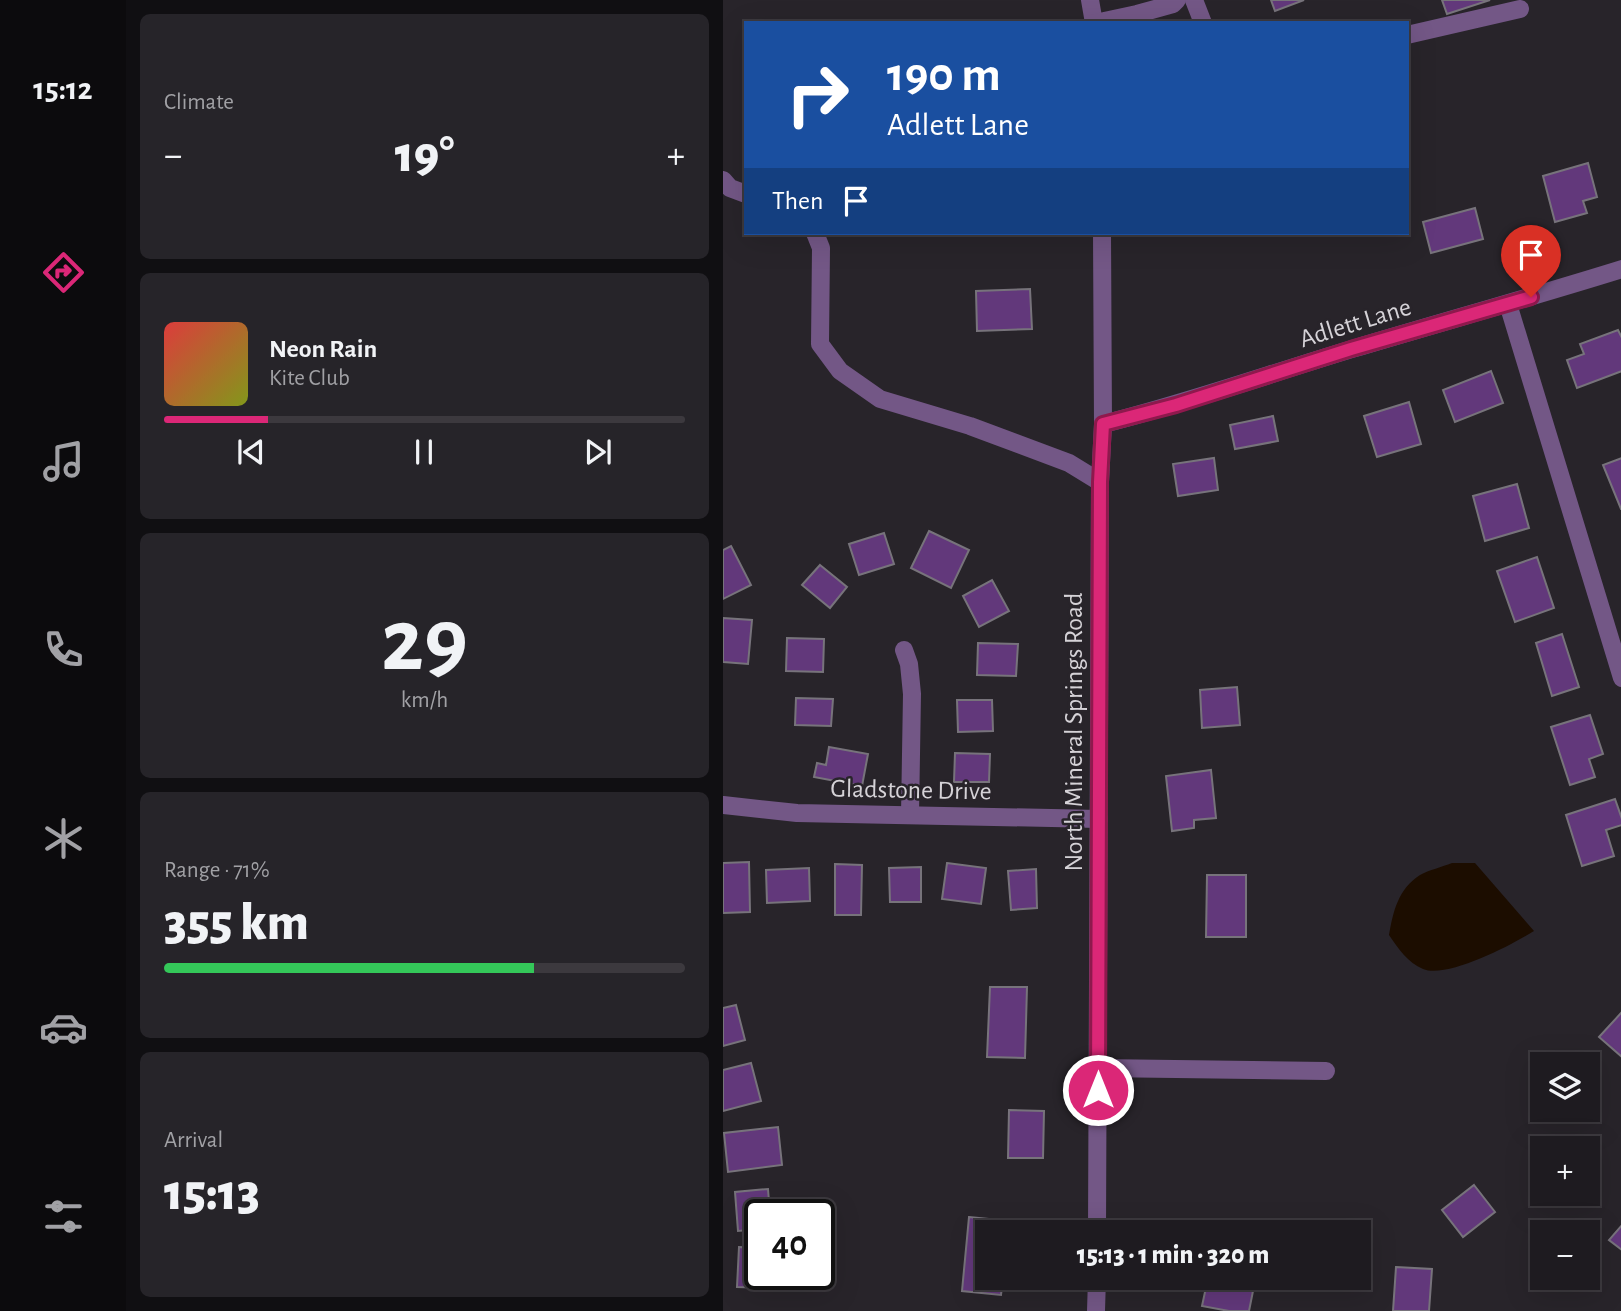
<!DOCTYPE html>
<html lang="en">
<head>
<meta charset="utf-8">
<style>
	body { margin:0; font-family:"Alegreya Sans",sans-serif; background:#262429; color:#f1f3f6; height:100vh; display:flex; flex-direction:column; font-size:26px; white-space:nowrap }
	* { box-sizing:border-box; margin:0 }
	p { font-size:23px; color:#a1a1a5 }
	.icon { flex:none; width:38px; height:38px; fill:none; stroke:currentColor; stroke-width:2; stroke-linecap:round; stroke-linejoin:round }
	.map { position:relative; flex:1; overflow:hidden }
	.panel { display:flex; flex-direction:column; gap:14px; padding:14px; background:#100f12; width:597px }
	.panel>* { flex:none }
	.banner { position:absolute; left:21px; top:21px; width:665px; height:214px; border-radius:0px; box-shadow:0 7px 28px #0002,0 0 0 2px #3c393e; background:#1a4fa0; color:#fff; overflow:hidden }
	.fabs { position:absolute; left:807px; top:1052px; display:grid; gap:14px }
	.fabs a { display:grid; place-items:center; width:70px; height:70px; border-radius:0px; background:#1e1b20; box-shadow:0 7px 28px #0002,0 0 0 2px #3c393e; font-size:35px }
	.speed { position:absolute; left:21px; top:1199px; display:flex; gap:14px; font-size:35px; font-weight:700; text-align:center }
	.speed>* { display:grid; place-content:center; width:91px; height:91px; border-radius:50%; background:#1e1b20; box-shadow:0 7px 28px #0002,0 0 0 2px #3c393e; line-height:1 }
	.speed .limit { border:4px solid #111; border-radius:10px; background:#fff; color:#111 }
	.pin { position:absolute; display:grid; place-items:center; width:60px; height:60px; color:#fff; margin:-72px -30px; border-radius:50% 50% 50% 0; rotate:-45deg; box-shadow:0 0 7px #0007 }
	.pin .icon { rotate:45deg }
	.me { position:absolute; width:77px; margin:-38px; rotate:0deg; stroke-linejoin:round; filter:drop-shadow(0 0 5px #0008) }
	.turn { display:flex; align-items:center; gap:24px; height:147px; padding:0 28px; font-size:32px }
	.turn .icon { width:91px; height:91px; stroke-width:2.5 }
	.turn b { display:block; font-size:49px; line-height:60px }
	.then { display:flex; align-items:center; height:66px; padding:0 28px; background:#0003; gap:14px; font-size:26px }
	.big { font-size:52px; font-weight:800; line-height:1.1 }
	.panel .widget { flex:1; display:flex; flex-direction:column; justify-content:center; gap:10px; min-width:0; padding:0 24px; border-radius:10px; background:#262429 }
	.panel .dial { align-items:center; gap:0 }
	.dial b { font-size:91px; line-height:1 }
	.song { display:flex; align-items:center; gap:21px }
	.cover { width:84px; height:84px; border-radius:10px; background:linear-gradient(135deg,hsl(0 70% 55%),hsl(70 70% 35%)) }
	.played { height:7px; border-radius:4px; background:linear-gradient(90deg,#db2777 20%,#3c393e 20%) }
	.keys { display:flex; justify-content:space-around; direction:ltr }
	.heat { display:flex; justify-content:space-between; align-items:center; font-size:38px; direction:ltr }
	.charge { height:10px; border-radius:5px; background:linear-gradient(90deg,#34c759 71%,#3c393e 0) }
	.trip { position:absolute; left:252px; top:1220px; width:396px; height:70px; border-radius:0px; background:#1e1b20; box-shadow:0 7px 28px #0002,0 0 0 2px #3c393e; font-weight:800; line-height:70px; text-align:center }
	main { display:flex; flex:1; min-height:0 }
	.menu { display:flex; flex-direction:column; width:126px; justify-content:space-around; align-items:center; background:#0c0b0d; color:#a1a1a5 }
	.menu .icon { width:49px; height:49px }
	.menu .on { color:#db2777 }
	.menu b { font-size:32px; color:#f1f3f6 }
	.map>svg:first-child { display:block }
</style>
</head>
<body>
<main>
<nav class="menu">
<b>15:12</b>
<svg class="icon on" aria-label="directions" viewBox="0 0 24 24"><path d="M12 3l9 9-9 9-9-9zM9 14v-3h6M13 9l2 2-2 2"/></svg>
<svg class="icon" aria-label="music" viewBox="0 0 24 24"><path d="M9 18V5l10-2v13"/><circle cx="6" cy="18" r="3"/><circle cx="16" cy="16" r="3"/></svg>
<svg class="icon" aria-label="phone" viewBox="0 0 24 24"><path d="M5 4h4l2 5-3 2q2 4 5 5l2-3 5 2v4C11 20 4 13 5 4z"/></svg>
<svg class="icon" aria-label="climate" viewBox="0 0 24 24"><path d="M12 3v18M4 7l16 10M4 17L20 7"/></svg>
<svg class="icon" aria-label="car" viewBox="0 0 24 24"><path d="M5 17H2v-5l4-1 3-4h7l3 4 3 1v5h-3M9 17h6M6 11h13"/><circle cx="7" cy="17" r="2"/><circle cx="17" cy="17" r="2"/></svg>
<svg class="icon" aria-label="filters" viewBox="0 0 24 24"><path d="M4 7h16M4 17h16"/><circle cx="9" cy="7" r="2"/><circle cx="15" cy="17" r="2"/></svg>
</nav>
<section class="panel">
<div class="widget"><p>Climate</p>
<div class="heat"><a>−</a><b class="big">19°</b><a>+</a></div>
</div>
<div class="widget">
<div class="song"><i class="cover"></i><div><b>Neon Rain</b><p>Kite Club</p></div></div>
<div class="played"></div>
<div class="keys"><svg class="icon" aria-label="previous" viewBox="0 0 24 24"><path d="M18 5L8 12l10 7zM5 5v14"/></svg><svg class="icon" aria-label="pause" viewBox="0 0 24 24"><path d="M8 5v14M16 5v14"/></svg><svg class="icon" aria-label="next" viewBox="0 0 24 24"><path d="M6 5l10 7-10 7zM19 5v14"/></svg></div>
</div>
<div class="widget dial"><b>29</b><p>km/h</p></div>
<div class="widget"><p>Range · 71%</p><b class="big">355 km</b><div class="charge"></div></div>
<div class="widget"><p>Arrival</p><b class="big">15:13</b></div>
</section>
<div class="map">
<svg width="899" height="1311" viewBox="0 0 899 1311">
	<rect width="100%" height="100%" fill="#28242a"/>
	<path fill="#1c0d00" d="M 729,863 L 752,863 L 811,931 C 789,945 724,979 700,969 C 685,963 675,948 666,935 C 670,912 675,889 697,875 C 706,870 719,867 729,863 Z"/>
	<g fill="#62387b" stroke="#77737b" stroke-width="2">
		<polygon points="548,0 581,0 552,11"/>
		<polygon points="719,0 767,0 724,14"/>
		<polygon points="865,163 874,197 860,201 864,213 832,222 820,176"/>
		<polygon points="752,208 760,239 708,253 700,222"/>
		<polygon points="307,289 309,329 254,331 253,291"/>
		<polygon points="895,330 899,338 899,371 854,388 844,360 861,354 857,344"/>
		<polygon points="768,371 780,403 732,422 720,390"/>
		<polygon points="686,402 698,444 654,457 641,416"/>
		<polygon points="550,416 555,441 512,449 507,425"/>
		<polygon points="491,458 495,490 455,496 450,464"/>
		<polygon points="899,458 899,509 898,509 880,465"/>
		<polygon points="794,484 806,528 762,541 750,496"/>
		<polygon points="206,531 246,550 228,588 188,568"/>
		<polygon points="161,533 171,564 136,575 126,544"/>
		<polygon points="8,546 28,585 0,599 0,550"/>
		<polygon points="814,557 831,608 792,622 774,571"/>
		<polygon points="97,565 124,587 107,608 79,585"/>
		<polygon points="269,580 286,611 256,627 240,596"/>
		<polygon points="0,618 29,620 25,664 0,662"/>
		<polygon points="839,634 856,687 829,696 813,643"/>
		<polygon points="64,638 101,639 100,672 63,671"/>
		<polygon points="255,643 295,644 293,676 254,675"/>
		<polygon points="514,687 517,725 479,728 477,690"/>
		<polygon points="73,698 110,699 108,726 72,725"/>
		<polygon points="234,700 269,700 270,731 235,732"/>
		<polygon points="867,715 880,754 866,759 872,777 847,785 828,727"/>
		<polygon points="106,747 145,754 139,786 91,777 94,763 103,765"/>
		<polygon points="232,753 267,754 266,782 231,782"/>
		<polygon points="488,770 493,818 471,820 471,828 449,831 443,776"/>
		<polygon points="892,799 899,819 899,825 883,830 891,856 859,866 843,815"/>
		<polygon points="26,862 27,912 0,913 0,863"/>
		<polygon points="224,863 263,868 258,904 219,899"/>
		<polygon points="112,864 139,865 138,915 112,915"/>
		<polygon points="198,867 198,902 167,902 166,868"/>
		<polygon points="86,868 87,901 44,903 43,870"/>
		<polygon points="313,869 314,908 288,910 285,871"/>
		<polygon points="484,875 523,875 523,937 483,937"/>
		<polygon points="267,987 304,987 302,1058 264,1057"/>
		<polygon points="13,1005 22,1040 0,1046 0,1008"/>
		<polygon points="899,1012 899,1057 876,1037"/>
		<polygon points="28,1063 38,1101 0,1111 0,1070"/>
		<polygon points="286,1110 321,1111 320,1158 285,1158"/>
		<polygon points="55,1127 59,1165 5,1172 1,1133"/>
		<polygon points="810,1168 819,1168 819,1194 864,1194 864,1168 869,1168 869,1203 809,1203"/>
		<polygon points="751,1185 772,1212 740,1237 719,1210"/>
		<polygon points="45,1189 47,1214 37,1214 37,1229 15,1231 12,1192"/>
		<polygon points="246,1217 285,1221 284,1232 264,1232 264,1278 280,1278 278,1295 239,1291"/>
		<polygon points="899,1225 899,1250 886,1240"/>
		<polygon points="16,1247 37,1248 37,1274 48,1274 48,1288 14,1287"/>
		<polygon points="673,1267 709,1269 706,1311 670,1311"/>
		<polygon points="485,1278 518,1278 516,1289 530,1291 526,1311 506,1311 479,1306"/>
	</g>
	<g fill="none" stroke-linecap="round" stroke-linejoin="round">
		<g stroke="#735786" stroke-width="18">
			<polyline points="367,0 371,23"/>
			<polyline points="471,0 480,23"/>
			<polyline points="372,23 414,14 450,4 454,0"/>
			<polyline points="684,35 797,9"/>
			<polyline points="0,180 7,188 23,194"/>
			<polyline points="92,233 98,248 97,344 117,371 157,399 247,426 346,463 377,482"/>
			<polyline points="785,304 899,678"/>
			<path d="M 380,424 C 464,403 546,374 629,349 C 719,322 809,297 899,269"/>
			<polyline points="181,650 186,664 189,694 187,815"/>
			<polyline points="0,805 74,813 376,819"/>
			<polyline points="375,1068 603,1071"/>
			<polyline points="374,1232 377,482 380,424 379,233"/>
			<polyline points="373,1311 374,1278"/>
		</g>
	</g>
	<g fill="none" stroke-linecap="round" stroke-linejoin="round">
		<g stroke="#8e194d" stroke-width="18">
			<polyline id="route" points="375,1090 377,482 380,424 453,405 628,349 808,297"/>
		</g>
		<use href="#route" stroke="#db2777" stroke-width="12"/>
	</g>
	<g text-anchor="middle" stroke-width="5" stroke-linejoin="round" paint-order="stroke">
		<g font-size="26" fill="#d5d2d7" stroke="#28242a">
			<text transform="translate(632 322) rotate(-17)" y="9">Adlett Lane</text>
			<text transform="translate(350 732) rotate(-90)" y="9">North Mineral Springs Road</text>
			<text transform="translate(188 789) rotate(1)" y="9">Gladstone Drive</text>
		</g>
	</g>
</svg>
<div class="fabs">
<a><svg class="icon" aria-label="layers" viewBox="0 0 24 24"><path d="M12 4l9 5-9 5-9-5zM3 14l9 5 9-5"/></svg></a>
<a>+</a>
<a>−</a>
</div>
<div class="speed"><div class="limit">40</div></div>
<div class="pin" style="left:808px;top:297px;background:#d93025"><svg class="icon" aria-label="arrive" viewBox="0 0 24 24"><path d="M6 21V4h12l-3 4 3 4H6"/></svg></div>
<svg class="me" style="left:375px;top:1090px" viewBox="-20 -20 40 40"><circle r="17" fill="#db2777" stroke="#fff" stroke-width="3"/><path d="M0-11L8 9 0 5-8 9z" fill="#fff"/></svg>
<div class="trip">15:13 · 1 min · 320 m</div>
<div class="banner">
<div class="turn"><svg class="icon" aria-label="right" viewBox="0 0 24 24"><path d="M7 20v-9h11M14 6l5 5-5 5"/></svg><div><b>190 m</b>Adlett Lane</div></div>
<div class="then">Then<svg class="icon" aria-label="arrive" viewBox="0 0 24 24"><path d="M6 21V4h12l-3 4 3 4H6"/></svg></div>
</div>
</div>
</main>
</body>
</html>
